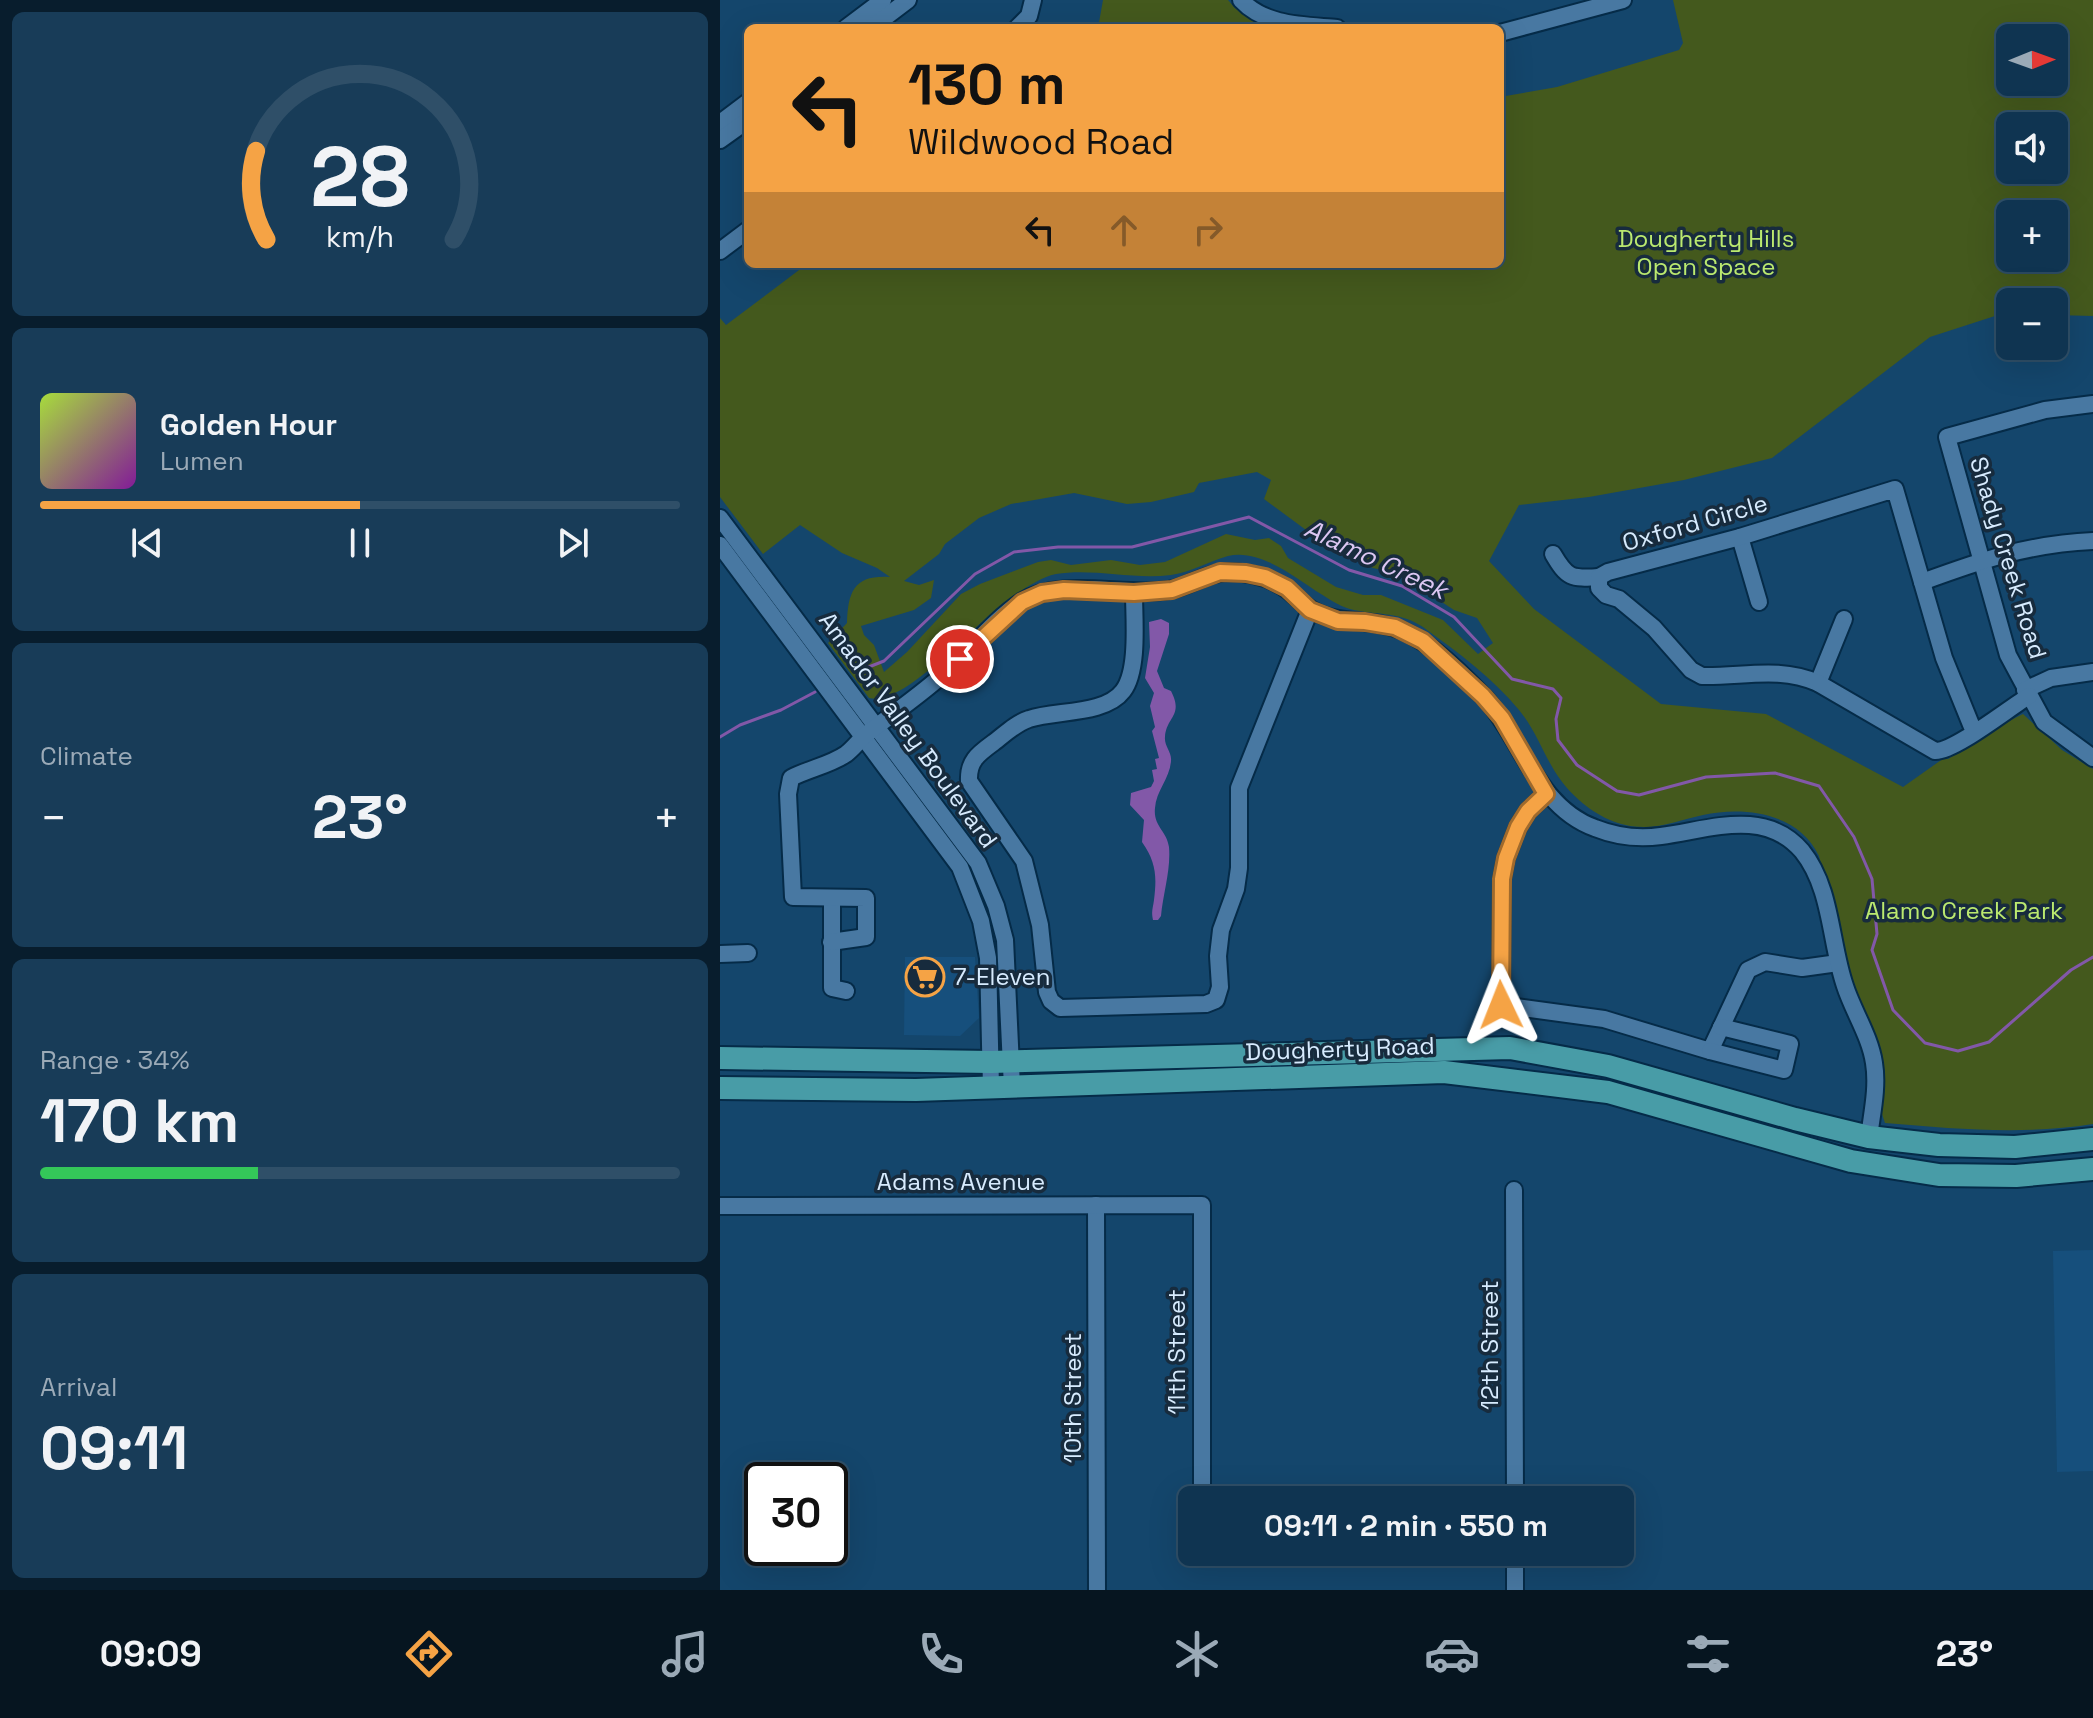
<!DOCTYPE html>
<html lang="en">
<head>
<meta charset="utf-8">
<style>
	body { margin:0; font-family:"Space Grotesk",sans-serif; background:#183c58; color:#f1f3f6; height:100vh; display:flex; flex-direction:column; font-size:30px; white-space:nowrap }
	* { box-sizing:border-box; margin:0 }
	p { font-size:26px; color:#9baab7 }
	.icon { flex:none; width:44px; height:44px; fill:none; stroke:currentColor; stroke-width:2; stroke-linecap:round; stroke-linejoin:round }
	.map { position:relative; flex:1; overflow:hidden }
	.details { display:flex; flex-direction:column; gap:12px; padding:12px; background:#081d2d; width:720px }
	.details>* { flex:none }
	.top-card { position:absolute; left:24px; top:24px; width:760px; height:244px; border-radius:12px; box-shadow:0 8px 32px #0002,0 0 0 2px #2f4f68; background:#f5a345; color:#111; overflow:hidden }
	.needle { width:52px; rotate:89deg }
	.controls { position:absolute; left:1276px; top:24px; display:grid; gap:16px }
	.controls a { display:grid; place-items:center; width:72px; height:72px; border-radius:12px; background:#0f3451; box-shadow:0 8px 32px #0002,0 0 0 2px #2f4f68; font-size:40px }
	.speed { position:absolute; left:24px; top:1462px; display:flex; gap:16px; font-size:40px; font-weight:700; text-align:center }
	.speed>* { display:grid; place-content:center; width:104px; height:104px; border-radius:50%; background:#0f3451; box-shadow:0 8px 32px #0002,0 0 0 2px #2f4f68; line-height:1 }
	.speed .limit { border:4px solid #111; border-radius:12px; background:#fff; color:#111 }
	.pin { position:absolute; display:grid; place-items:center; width:68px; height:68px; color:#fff; margin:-34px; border:4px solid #fff; border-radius:50%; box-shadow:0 2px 8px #0007 }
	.me { position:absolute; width:88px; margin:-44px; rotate:358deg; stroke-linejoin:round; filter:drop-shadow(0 0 6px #0008) }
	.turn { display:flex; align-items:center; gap:28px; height:168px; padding:0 32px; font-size:36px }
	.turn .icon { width:104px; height:104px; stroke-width:2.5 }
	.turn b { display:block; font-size:56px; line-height:68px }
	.lanes { display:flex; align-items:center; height:76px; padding:0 32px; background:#0003; justify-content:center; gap:40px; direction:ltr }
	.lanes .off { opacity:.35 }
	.big { font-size:60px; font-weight:800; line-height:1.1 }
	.details .widget { flex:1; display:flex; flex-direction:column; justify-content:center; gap:12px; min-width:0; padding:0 28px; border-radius:12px; background:#183c58 }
	.details .dial { align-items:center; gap:0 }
	.dial svg { height:208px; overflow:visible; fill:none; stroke:#2f4f68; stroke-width:7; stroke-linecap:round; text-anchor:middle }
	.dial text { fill:#f1f3f6; stroke:none }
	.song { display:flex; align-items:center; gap:24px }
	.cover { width:96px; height:96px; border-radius:12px; background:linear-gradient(135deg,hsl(80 70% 55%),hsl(290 70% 35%)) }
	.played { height:8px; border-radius:4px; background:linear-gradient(90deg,#f5a345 50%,#2f4f68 50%) }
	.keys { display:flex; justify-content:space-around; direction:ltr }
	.heat { display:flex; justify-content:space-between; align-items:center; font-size:44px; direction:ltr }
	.charge { height:12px; border-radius:6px; background:linear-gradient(90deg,#34c759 34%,#2f4f68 0) }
	.trip { position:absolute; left:458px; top:1486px; width:456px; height:80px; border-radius:12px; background:#0f3451; box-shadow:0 8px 32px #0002,0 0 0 2px #2f4f68; font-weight:800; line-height:80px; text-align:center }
	.tabs { display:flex; height:128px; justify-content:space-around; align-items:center; background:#061520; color:#9baab7 }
	.tabs .icon { width:56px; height:56px }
	.tabs .active { color:#f5a345 }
	.tabs b { font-size:36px; color:#f1f3f6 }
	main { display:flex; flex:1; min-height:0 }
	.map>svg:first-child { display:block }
</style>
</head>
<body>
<main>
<section class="details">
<div class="widget dial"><svg viewBox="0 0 100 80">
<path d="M14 69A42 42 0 1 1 86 69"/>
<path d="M14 69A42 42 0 0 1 10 35" stroke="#f5a345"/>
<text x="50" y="56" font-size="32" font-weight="700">28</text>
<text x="50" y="72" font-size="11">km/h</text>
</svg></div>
<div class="widget">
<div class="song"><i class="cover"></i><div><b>Golden Hour</b><p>Lumen</p></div></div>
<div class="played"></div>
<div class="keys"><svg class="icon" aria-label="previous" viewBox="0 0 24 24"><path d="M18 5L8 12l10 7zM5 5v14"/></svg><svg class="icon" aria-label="pause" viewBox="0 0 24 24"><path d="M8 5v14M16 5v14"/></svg><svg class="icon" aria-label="next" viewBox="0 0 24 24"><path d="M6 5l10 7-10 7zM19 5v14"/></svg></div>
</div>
<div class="widget"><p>Climate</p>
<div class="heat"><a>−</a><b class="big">23°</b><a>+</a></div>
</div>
<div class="widget"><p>Range · 34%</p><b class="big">170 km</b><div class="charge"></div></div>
<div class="widget"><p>Arrival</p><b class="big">09:11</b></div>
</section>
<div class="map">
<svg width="1373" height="1590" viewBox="0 0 1373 1590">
	<rect width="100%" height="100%" fill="#14466c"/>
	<g fill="#164f7c">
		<polygon points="185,957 255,957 259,1018 240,1036 184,1035"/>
		<polygon points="1373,1250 1373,1471 1337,1472 1333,1251"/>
	</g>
	<g fill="#44591d" fill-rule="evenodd">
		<polygon points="383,0 508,0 515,8 549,28 378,28"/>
		<path d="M 953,0 L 1373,0 L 1373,316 L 1334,315 L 1334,302 L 1290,302 L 1290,315 L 1278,315 L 1210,337 L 1052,458 L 964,480 L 869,497 L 799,505 L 769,561 L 814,609 L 941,704 L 1046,714 L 1183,787 L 1224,758 L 1228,759 L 1273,729 L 1303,714 L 1342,750 L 1373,769 L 1373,1124 C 1303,1135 1236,1129 1165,1123 L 1160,1108 L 1163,1094 L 1156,1046 L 1125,965 L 1099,856 C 1079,813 1025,806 983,815 C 964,819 944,827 924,827 C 899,827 877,816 859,800 C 826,771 823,739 799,710 C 773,678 736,651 703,627 C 681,612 658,615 634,610 C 623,608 610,600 601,594 C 577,579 540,548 508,556 C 489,561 472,572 451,575 C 413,580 374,568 336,574 C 321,577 306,588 293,596 C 262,615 186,708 149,698 L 108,643 L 127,623 C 128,590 135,575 170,577 L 157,568 L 122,553 L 80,525 L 43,554 L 0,497 L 0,318 L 6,325 L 87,264 L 780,264 L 780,97 L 837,87 L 959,50 L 963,43 ZM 1290,38 L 1334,38 L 1334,82 L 1290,82 ZM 1290,126 L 1334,126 L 1334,170 L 1290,170 ZM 1290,214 L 1334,214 L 1334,258 L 1290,258 ZM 537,472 L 551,480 L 544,499 L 605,544 L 653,568 L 679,574 L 734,610 L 757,618 L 773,643 L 758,654 L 723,620 L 661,595 L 643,595 L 616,587 L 568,558 L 561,546 L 549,538 L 535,540 L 506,534 L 445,562 L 420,565 L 391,560 L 351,565 L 331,560 L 318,562 L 260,584 L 241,594 L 187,652 L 164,672 L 154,645 L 144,635 L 141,626 L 194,610 L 211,598 L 214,580 L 199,585 L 184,581 L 219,554 L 225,544 L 259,518 L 291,504 L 354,493 L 407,504 L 431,502 L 474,492 L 479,483 Z"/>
	</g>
	<path fill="#8258a8" d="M 441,619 L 449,623 L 449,634 L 437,671 L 444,688 L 451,691 C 464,716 446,717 445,737 C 444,746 452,752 451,761 C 450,778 436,791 435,808 C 433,826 447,831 449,847 C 451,870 443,894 441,916 L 438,920 L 433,920 C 431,911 433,908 434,900 C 437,876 436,862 422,842 L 424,820 L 410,805 L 411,793 L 431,787 L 434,781 L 432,770 L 437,769 L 435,759 L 439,758 L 432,731 L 435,727 L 430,706 L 434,693 L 425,678 L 430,647 L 429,622 Z"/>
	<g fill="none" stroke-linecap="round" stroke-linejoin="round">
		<g stroke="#8258a8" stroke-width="3">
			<polyline points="136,672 164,661 255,574 294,552 338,547 412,547 529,517 629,570 682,586 734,617 792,679 833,689 841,698 836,719 838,740 857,765 897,791 919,795 986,777 1055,773 1099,786 1134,837 1152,879 1157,934 1152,950 1173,1010 1205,1043 1238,1051 1269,1042 1351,970 1373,957"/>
			<polyline points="0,737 20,725 61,710 95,692"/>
		</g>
		<g stroke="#052b48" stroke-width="20">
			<g id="minor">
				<path d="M 521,0 C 545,26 584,25 617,28"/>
				<polyline points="126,28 163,0"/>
				<polyline points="151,28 188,0"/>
				<polyline points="297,28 309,16 313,0"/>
				<polyline points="780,33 903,0"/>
				<polyline points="0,123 28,102"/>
				<polyline points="0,140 28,120"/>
				<polyline points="0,251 28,230"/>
				<polyline points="1373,404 1325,410 1227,437 1288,655 1324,722 1373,758"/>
				<polyline points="0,518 258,863 276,906 285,940 292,1087"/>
				<polyline points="1020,537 1039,602"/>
				<polyline points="0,545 240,867 261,921 268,958 271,1087"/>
				<path d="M 833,554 C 847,578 851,579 879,577"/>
				<path d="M 1202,582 C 1262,560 1308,544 1373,541"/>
				<path d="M 414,593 C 414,619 419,670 403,691 C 385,715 336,710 309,719 C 296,723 285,734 273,743 C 258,754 248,761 249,781 L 304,861 L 320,925 L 327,992 L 331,1001 L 340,1008 L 486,1004 L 496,1000 L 500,987 L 498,956 L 501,930 L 516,889 L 519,868 L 519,788 L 590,610"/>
				<polyline points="1098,683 1124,619"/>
				<polyline points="1305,690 1331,678 1373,672"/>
				<path d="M 1254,732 L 1224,658 L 1175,489 L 1020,537 L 888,572 L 879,577 L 879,588 L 886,595 L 899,599 L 934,628 L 971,670 L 982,676 C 1023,677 1059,666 1098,683 L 1215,751 C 1234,752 1289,708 1309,696"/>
				<polyline points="826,794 808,811 798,827 786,858 782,879 781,1005 884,1019 990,1051 1028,970 1045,962 1082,968 1118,963"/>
				<polyline points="112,899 112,988 126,991"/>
				<path d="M 111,942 L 146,937 L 146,898 L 73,897 L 68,794 L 71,778 C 88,769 110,765 126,754 C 134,748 140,739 148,733 C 171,715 196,698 219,678 C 247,655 271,622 301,602 C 339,577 405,597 449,590 C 468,587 487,573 506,572 C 528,572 551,577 569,591 C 577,597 583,605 592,610 C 616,624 645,619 672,627 C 705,636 743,674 766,699 C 803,741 817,807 875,828 C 895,836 919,839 941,836 C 989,830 1044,807 1082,851 C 1112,888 1110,943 1125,986 C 1133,1011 1150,1036 1154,1063 C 1158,1087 1152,1113 1149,1137"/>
				<polyline points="0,954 28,953"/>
				<polyline points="990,1051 1064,1070 1070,1044 1001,1027"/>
				<polyline points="794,1190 795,1500"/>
				<polyline points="376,1205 377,1590"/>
				<polyline points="0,1206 482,1205 482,1500"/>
				<polyline points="795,1590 795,1552"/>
			</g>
		</g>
		<g stroke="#052b48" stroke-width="26">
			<g id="major">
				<polyline points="0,1058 271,1062 790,1048 888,1066 1075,1119 1149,1137 1219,1145 1295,1147 1373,1139"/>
				<polyline points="0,1088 196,1090 724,1072 888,1092 1131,1161 1219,1175 1296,1176 1373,1169"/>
			</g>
		</g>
		<use href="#minor" stroke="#4878a2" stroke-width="16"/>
		<use href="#major" stroke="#489ca7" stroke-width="22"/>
	</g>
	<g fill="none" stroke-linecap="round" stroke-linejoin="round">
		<g stroke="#9f6a2d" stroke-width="20">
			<polyline id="route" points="240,659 302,602 322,593 344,590 414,593 452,590 500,572 526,573 545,577 567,588 590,610 618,621 645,622 675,627 703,641 763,696 782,718 826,794 808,811 798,827 786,858 782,879 781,1005"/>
		</g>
		<use href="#route" stroke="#f5a345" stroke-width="14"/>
	</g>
	<defs>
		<g id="supermarket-ring" transform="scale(2)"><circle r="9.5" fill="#172b3d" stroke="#f5a345" stroke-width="1.5"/><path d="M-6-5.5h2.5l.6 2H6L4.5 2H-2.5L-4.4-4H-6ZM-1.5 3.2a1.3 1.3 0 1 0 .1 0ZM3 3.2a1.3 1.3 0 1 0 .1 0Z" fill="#f5a345"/></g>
	</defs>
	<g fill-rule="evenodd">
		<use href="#supermarket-ring" x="205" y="977"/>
	</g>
	<g text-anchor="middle" stroke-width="7" stroke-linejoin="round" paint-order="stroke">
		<g font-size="24" fill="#bbe96f" stroke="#172b3d">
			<text x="986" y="247">Dougherty Hills<tspan x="986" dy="28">Open Space</tspan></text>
			<text x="1244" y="919">Alamo Creek Park</text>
		</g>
		<g font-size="24" fill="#d7ebfe" stroke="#172b3d">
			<text transform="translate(975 523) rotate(-16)" y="8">Oxford Circle</text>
			<text transform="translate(1288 558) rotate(73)" y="8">Shady Creek Road</text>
			<text transform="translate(188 730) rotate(54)" y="8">Amador Valley Boulevard</text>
			<text transform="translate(620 1049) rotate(-2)" y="8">Dougherty Road</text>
			<text x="241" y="1190">Adams Avenue</text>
			<text transform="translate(770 1345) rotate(-90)" y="8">12th Street</text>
			<text transform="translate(457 1352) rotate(-90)" y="8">11th Street</text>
			<text transform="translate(353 1398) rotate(-90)" y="8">10th Street</text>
		</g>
		<g font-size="24" fill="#d7ebfe" stroke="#172b3d" text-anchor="start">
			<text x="233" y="985">7-Eleven</text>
		</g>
		<g font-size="26" font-style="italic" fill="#dbc6f2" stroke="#172b3d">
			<text transform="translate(656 559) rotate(25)" y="9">Alamo Creek</text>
		</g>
	</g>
</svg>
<div class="controls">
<a><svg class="needle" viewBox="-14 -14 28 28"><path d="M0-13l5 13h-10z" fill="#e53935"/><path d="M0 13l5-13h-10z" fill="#9baab7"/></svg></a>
<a><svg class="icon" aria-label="sound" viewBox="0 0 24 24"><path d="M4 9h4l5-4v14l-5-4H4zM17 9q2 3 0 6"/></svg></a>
<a>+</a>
<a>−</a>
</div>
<div class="speed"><div class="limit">30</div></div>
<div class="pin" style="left:240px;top:659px;background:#d93025"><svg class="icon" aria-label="arrive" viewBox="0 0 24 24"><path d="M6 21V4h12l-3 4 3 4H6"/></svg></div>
<svg class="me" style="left:781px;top:1005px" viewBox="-20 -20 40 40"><path d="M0-17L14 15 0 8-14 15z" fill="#f5a345" stroke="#fff" stroke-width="4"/></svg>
<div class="trip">09:11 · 2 min · 550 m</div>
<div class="top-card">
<div class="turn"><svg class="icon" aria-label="left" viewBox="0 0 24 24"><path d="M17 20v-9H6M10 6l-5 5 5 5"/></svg><div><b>130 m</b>Wildwood Road</div></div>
<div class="lanes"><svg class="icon" aria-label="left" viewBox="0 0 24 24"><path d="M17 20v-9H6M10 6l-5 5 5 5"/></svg><svg class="icon off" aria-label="ahead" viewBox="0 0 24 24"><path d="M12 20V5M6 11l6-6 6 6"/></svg><svg class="icon off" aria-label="right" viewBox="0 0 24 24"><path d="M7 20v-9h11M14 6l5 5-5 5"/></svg></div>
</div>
</div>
</main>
<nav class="tabs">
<b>09:09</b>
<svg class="icon active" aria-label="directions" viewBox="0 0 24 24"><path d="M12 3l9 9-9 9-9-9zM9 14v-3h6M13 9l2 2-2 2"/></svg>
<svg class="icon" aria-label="music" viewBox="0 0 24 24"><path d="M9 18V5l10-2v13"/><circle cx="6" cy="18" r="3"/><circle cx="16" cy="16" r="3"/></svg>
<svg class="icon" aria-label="phone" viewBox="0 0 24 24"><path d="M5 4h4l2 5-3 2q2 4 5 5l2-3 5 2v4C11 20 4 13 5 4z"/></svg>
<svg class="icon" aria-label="climate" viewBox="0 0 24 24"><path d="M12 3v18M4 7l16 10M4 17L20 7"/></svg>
<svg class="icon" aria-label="car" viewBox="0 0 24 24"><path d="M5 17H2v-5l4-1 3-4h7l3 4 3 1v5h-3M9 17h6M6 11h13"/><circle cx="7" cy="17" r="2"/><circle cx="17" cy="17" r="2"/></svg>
<svg class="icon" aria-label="filters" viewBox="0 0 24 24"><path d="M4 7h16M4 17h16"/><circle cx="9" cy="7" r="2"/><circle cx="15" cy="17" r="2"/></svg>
<b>23°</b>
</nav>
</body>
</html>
